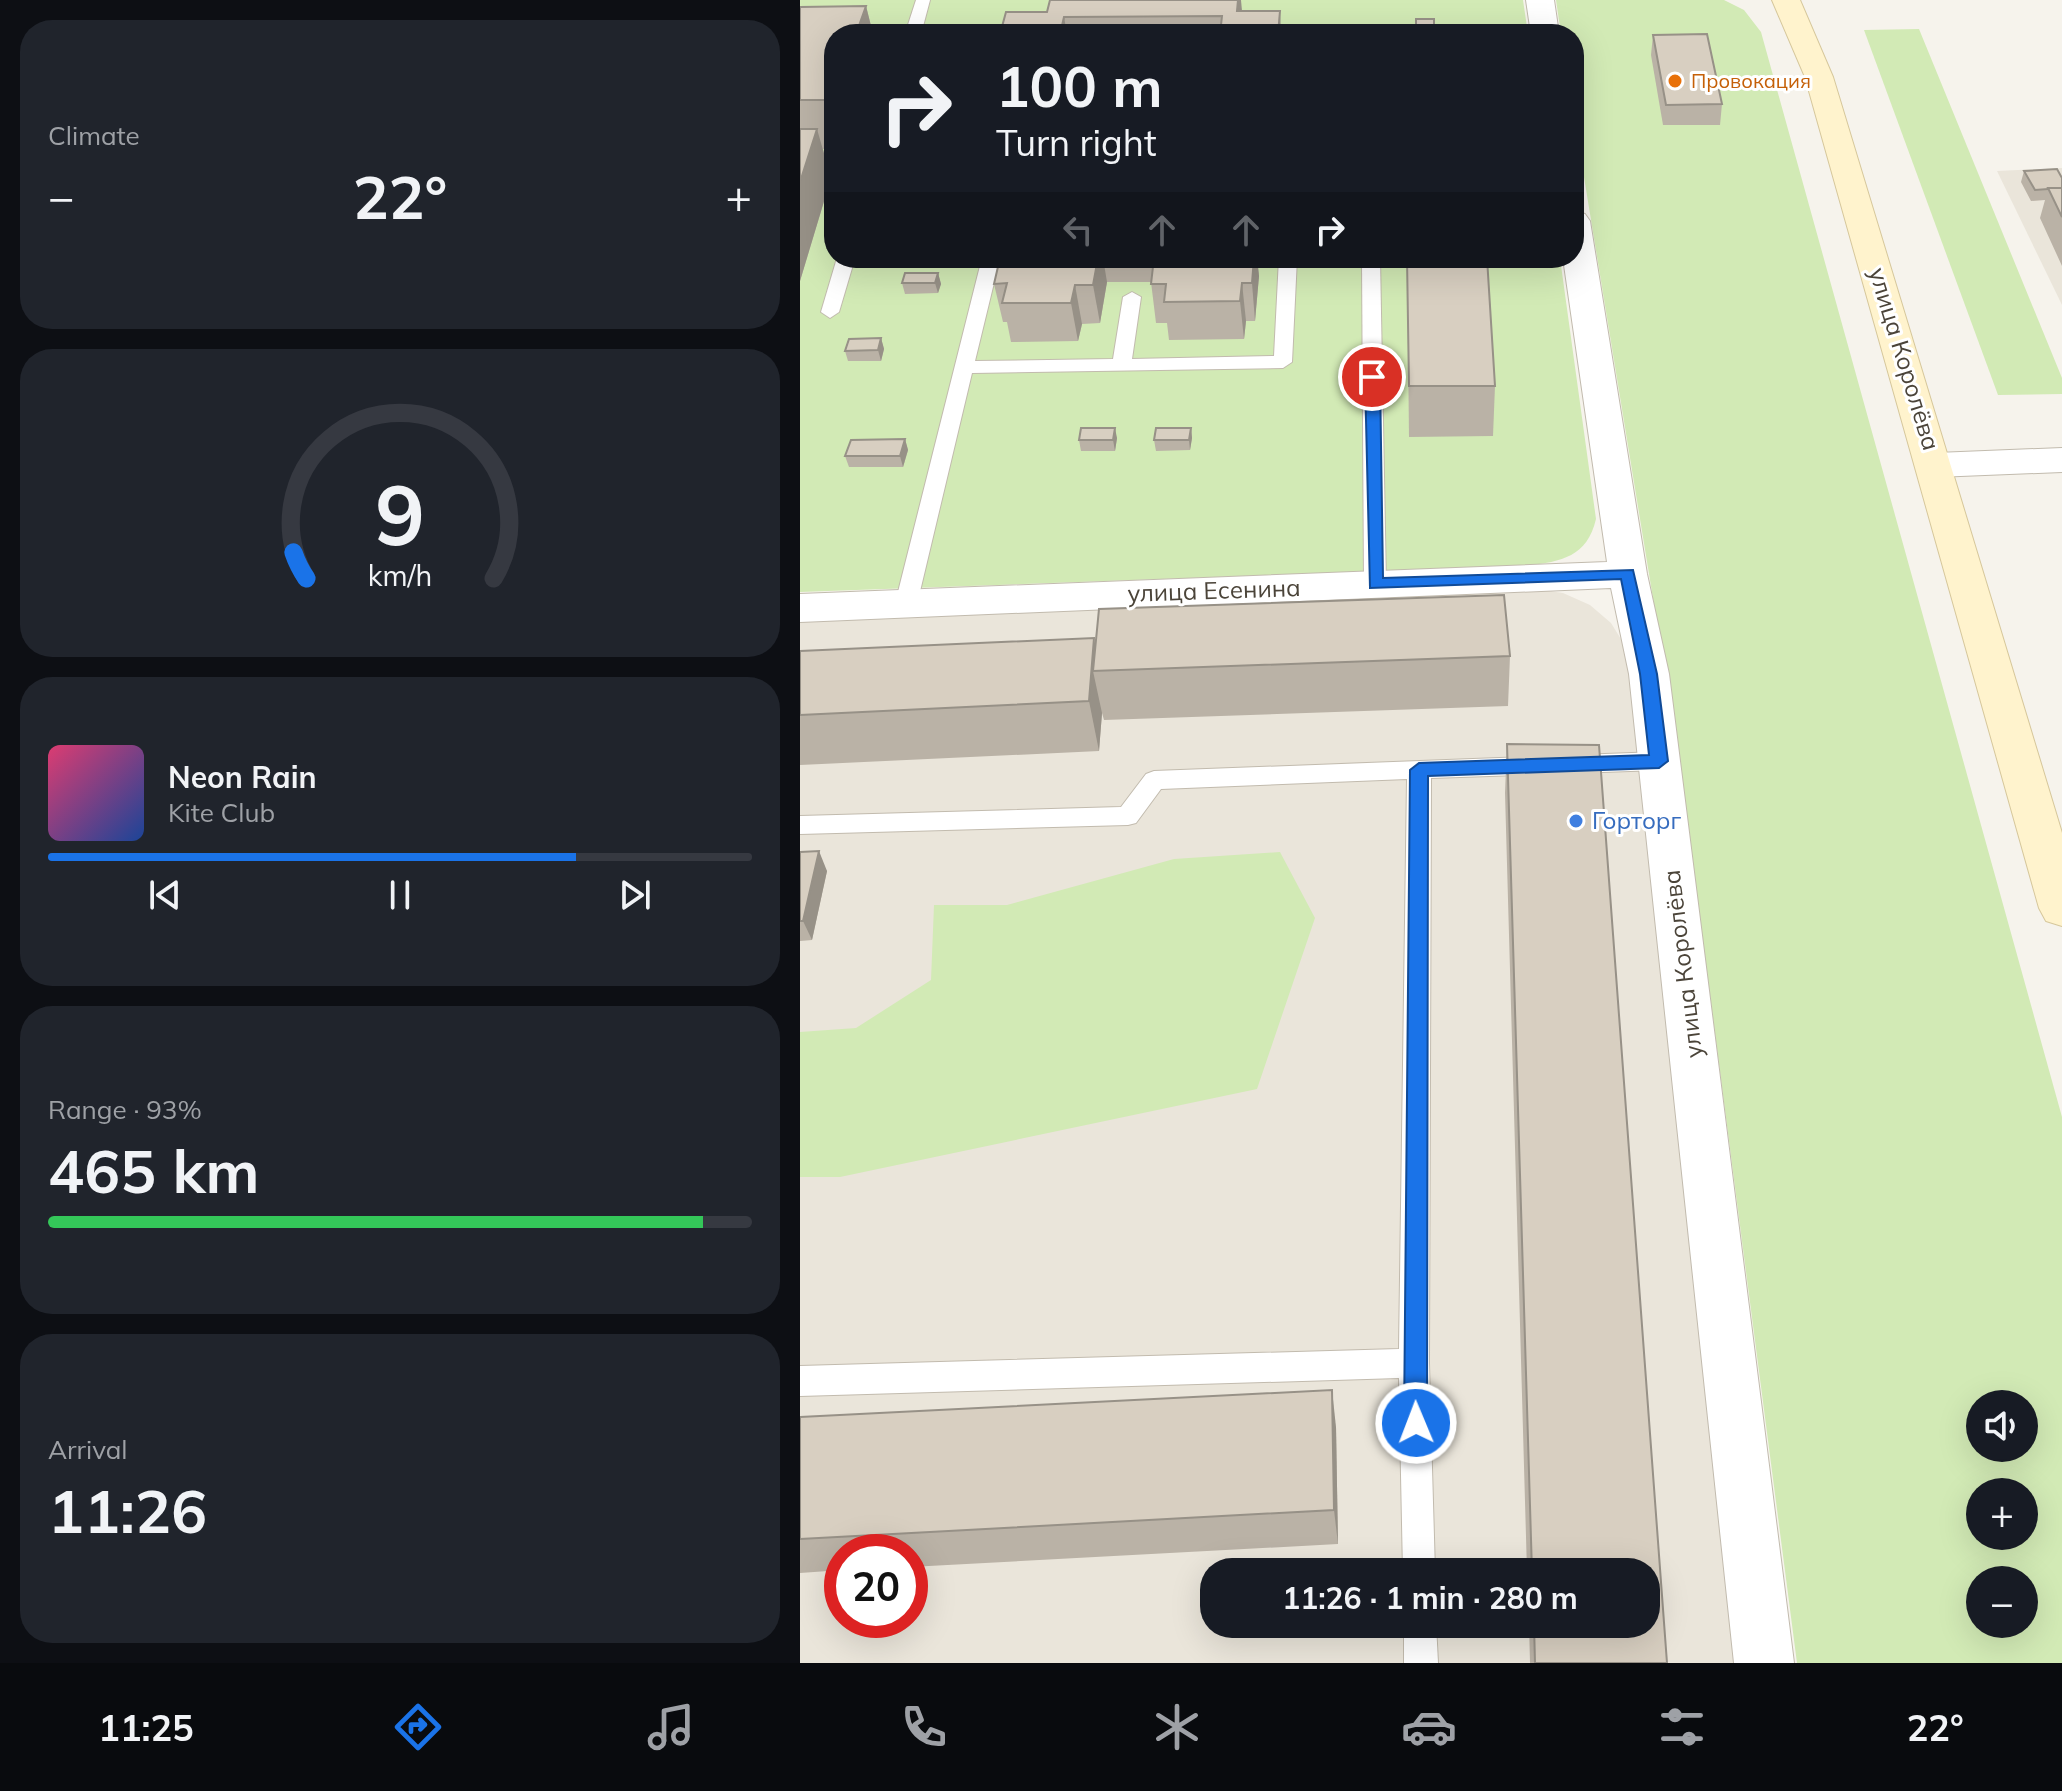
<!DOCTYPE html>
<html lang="en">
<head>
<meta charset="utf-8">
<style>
	body { margin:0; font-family:Mulish,sans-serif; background:#20242c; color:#f1f3f6; height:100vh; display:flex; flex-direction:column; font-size:30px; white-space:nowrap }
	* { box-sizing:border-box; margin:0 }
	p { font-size:26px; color:#9ea1a6 }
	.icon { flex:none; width:44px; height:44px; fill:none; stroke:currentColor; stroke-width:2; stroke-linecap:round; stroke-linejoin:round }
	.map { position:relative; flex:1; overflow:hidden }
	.sheet { display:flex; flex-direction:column; gap:20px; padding:20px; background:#0d0f14; width:800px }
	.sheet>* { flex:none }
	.top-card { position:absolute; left:24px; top:24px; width:760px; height:244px; border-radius:32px; box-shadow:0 8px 32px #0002; background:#171b24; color:#f1f3f6; overflow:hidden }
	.buttons { position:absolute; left:1166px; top:1390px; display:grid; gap:16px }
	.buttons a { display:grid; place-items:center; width:72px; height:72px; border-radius:50%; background:#171b24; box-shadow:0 8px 32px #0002; font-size:40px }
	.speed { position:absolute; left:24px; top:1534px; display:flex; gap:16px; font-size:40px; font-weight:700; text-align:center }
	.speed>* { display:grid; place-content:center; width:104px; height:104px; border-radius:50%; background:#171b24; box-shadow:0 8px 32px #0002; line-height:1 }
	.speed .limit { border:12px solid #d22; background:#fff; color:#111 }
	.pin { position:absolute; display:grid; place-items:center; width:68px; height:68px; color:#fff; margin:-34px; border:4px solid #fff; border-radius:50%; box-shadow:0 2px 8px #0007 }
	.me { position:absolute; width:88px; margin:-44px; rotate:359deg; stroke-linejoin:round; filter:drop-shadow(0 0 6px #0008) }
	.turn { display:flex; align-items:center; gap:28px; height:168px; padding:0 40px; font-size:36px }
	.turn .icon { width:104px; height:104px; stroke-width:2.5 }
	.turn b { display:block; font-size:56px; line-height:68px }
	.lanes { display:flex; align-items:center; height:76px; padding:0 40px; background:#0003; justify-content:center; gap:40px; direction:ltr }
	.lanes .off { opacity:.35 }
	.big { font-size:60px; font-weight:700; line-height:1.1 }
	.sheet .widget { flex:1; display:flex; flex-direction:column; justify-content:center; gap:12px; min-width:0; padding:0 28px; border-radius:32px; background:#20242c }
	.sheet .dial { align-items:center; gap:0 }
	.dial svg { height:208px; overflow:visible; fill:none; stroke:#363941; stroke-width:7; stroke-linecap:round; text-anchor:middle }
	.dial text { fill:#f1f3f6; stroke:none }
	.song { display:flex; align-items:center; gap:24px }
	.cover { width:96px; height:96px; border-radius:12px; background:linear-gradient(135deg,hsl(340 70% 55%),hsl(220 70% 35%)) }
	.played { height:8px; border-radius:4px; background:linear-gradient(90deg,#1a73e8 75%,#363941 75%) }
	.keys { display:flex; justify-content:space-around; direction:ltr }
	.heat { display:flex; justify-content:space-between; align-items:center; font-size:44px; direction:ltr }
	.charge { height:12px; border-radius:6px; background:linear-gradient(90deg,#34c759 93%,#363941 0) }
	.trip { position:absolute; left:400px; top:1558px; width:460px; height:80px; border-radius:32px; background:#171b24; box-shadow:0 8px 32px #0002; font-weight:700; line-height:80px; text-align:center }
	.tab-bar { display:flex; height:128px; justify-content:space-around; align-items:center; background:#090b0e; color:#9ea1a6 }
	.tab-bar .icon { width:56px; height:56px }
	.tab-bar .active { color:#1a73e8 }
	.tab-bar b { font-size:36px; color:#f1f3f6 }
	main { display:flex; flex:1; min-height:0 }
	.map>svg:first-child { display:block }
</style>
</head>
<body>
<main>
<section class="sheet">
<div class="widget"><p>Climate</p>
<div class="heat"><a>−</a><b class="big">22°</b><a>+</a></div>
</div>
<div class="widget dial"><svg viewBox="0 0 100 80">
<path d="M14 69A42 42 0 1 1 86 69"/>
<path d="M14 69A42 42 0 0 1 9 59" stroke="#1a73e8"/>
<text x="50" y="56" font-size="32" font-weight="700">9</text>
<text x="50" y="72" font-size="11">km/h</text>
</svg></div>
<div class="widget">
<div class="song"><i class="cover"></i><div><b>Neon Rain</b><p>Kite Club</p></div></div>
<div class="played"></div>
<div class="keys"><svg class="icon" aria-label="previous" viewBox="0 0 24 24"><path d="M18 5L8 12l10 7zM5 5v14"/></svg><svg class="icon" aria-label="pause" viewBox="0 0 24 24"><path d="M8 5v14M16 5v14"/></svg><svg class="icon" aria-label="next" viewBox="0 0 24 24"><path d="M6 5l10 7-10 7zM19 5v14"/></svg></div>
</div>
<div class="widget"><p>Range · 93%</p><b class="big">465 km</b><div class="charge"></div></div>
<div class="widget"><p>Arrival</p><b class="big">11:26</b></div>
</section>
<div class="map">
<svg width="1262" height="1663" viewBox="0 0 1262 1663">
	<rect width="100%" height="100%" fill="#f6f3ec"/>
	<g fill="#eae5da" fill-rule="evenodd">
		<polygon points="1262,168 1262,305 1197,171"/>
		<path d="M 729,588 L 763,593 L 790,605 L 811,623 L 824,644 L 831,673 L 945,1663 L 0,1663 L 0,618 ZM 42,1552 L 110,1552 L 110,1620 L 42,1620 ZM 414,1572 L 846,1572 L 846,1624 L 414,1624 Z"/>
	</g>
	<g fill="#d2eab5" fill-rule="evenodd">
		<path d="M 0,0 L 723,0 L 728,34 L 34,34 L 34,258 L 760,258 L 796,519 C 787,557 762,561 727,566 L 0,592 Z"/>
		<path d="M 756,0 L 924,0 L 944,10 L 961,32 L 1262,1117 L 1262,1663 L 997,1663 L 879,757 L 774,116 L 774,34 L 761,34 ZM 1180,1404 L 1224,1404 L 1224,1448 L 1180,1448 ZM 1180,1492 L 1224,1492 L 1224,1536 L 1180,1536 ZM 1180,1580 L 1224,1580 L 1224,1624 L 1180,1624 Z"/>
		<polygon points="1119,29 1262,378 1262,394 1198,395 1064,30"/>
		<polygon points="480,852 515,918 457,1089 40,1177 0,1177 0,1032 56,1028 131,980 134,905 207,905 374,859"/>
	</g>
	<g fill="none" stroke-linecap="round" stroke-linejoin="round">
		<g stroke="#c2bbae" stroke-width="2">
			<g id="service">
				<polygon points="116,0 130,0 121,34 105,34"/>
				<polygon points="37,258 55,258 39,312 30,318 21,312"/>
				<polygon points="182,258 200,258 175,361 313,359 323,297 332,292 341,297 332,359 474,356 479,258 497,258 492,362 483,368 172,373 117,604 106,612 95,604"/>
				<polygon points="562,258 580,258 586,584 575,591 564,584"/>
				<polygon points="859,752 867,755 871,761 867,767 859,770 631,778 629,1363 635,1572 603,1572 599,1378 0,1396 0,1366 599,1349 607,779 361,789 336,823 328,825 0,834 0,816 321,807 346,774 354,771"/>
				<polygon points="604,1624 636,1624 638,1663 604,1663"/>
			</g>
		</g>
		<g stroke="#c2bbae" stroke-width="2">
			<g id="minor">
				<polygon points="726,0 754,0 759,34 731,34"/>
				<polygon points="774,211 785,214 790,221 847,574 869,674 994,1663 934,1663 829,674 811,588 0,622 0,594 807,562 763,258 774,258"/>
				<polygon points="1262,448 1262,472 1136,477 1123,473 1118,465 1123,457 1136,453"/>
			</g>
		</g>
		<g stroke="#d6c79b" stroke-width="2">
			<polygon id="secondary" points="972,0 1000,0 1033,77 1262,833 1262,926 1246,921 1239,908 1005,77"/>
		</g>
		<use href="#service" fill="#fff" fill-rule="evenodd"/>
		<use href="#minor" fill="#fff" fill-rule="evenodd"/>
		<use href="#secondary" fill="#fff3cd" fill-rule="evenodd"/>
	</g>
	<g fill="#bab2a6">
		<polygon points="66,6 73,34 34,34 34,149 23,149 31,178 0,281 0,7"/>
		<polygon points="442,11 481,34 200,34 206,12"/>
		<polygon points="853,35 922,104 920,125 863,125 851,55"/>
		<polygon points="1224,171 1262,178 1262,266 1240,218 1245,200 1231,201 1221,182"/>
		<polygon points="200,258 457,258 459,276 455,321 446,321 444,339 369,340 367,323 356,323 351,282 307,282 300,323 282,324 278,341 211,342 207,322 203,322 194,284"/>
		<polygon points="607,258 695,386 693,436 609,437"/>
		<polygon points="138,273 141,284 138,293 105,294 102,283"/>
		<polygon points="81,338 84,349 81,361 48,361 45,351"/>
		<polygon points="391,428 392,438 390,450 356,451 354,440"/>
		<polygon points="317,438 315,451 281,451 279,440"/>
		<polygon points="105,439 108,450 103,467 49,467 45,456"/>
		<polygon points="296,648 710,656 708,706 304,720 302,713 299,751 0,765 0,651"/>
		<polygon points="707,744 867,1663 730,1663 729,1624 846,1624 846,1572 727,1572 705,793"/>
		<polygon points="0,852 27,871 12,940 0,941"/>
		<polygon points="0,1417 536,1427 538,1544 110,1567 110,1552 42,1552 42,1570 0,1573"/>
	</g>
	<g fill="#979187">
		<polygon points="438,0 441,0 443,22 437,11"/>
		<polygon points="66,6 73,34 56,34"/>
		<polygon points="480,11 481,34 478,34"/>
		<polygon points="264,17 267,34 260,34"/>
		<polygon points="17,129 31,178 0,281 0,182"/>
		<polygon points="298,258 303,258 307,282 300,323 293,285"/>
		<polygon points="454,258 457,258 459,276 455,321 452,283"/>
		<polygon points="138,273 141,284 138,293 135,283"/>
		<polygon points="442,283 446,321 444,339 440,301"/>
		<polygon points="275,285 282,324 278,341 271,303"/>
		<polygon points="81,338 84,349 81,361 78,350"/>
		<polygon points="315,428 317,438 315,451 313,440"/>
		<polygon points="391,428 392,438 390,450 389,440"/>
		<polygon points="105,439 108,450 103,467 100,456"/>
		<polygon points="294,638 300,670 293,671 302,713 299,751 289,701"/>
		<polygon points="19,851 27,871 12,940 3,921"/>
		<polygon points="532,1390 536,1427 538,1544 534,1510"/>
	</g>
	<g fill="#d8cfc1" stroke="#979187" stroke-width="2">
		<polygon points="250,0 438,0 437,11 480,11 478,34 420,34 422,16 264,17 260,34 200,34 206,12 247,12"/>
		<polygon points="66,6 56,34 34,34 34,94 32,100 0,100 0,7"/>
		<rect x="616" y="19" width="18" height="10"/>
		<polygon points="613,29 683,29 683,34 614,34"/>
		<polygon points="907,34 922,104 866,105 853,35"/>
		<polygon points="0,129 17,129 0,182"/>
		<polygon points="1257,169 1262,178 1262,188 1235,190 1224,171"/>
		<polygon points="1248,188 1262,188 1262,217"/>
		<polygon points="200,258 298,258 293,285 275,285 271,303 202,303 207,283 194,284"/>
		<polygon points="354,258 454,258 452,283 442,283 440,301 364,302 366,284 351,284"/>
		<polygon points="607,258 687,258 695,386 609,386"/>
		<polygon points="105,273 138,273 135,283 102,283"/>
		<polygon points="81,338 78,350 45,351 49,339"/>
		<polygon points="281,428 315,428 313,440 279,440"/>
		<polygon points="356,428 391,428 389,440 354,440"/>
		<polygon points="105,439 100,456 45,456 51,440"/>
		<polygon points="704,595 710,656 293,671 299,609"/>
		<polygon points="294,638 289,701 0,715 0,651"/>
		<polygon points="707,744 799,745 867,1663 735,1663 734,1624 846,1624 846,1572 732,1572"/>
		<polygon points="19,851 3,921 0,921 0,852"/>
		<polygon points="532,1390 534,1510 0,1539 0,1417"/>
	</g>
	<polygon fill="#1a73e8" stroke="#114b97" stroke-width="2" points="572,372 580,377 583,578 833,570 857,674 868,761 859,768 628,776 627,1423 624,1431 616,1434 607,1431 604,1423 610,770 619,763 849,755 840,674 821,579 570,588 565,377"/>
	<circle fill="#e8710a" stroke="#fff" stroke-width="3" cx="875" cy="81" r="8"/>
	<circle fill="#3f7fe0" stroke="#fff" stroke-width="3" cx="776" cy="821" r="8"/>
	<g text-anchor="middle" stroke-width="6" stroke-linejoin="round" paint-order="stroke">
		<g font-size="20" fill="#c56008" stroke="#fff" text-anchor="start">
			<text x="891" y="88">Провокация</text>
		</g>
		<g font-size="24" fill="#4b4439" stroke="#fff">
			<text transform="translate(1104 359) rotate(73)" y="8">улица Королёва</text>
			<text transform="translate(414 591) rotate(-2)" y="8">улица Есенина</text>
			<text transform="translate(883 964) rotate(-97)" y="8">улица Королёва</text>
		</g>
		<g font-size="24" fill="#366cbe" stroke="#fff" text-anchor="start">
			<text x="792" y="829">Горторг</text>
		</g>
	</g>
</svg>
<div class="buttons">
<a><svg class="icon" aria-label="sound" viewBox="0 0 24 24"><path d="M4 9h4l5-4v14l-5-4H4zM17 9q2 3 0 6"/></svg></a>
<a>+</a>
<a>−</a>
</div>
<div class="speed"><div class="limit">20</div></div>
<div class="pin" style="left:572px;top:377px;background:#d93025"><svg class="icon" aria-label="arrive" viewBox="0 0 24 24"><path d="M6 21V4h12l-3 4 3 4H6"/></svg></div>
<svg class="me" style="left:616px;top:1423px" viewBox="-20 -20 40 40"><circle r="17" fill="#1a73e8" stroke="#fff" stroke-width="3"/><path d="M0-11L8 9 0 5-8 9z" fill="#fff"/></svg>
<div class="trip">11:26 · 1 min · 280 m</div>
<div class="top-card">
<div class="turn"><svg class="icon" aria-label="right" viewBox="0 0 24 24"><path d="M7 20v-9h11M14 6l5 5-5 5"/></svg><div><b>100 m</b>Turn right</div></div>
<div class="lanes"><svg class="icon off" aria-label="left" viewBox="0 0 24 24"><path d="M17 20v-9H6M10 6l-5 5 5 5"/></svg><svg class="icon off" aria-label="ahead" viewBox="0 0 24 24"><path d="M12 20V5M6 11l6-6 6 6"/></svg><svg class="icon off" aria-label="ahead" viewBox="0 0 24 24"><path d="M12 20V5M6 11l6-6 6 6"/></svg><svg class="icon" aria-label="right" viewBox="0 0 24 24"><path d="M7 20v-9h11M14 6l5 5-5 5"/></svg></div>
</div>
</div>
</main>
<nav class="tab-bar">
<b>11:25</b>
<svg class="icon active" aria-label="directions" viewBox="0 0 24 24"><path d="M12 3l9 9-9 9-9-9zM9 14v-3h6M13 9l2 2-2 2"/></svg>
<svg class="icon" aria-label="music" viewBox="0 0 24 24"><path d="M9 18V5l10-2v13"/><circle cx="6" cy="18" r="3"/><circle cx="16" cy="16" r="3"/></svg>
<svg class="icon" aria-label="phone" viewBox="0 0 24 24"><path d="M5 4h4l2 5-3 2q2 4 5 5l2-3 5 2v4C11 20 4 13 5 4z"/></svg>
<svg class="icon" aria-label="climate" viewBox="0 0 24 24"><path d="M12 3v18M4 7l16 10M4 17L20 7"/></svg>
<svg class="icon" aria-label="car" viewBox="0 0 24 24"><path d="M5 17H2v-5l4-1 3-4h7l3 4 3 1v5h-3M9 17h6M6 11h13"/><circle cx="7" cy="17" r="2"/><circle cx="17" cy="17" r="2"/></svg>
<svg class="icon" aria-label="filters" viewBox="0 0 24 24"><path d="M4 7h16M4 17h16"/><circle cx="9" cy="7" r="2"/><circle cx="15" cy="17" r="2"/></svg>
<b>22°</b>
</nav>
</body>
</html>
